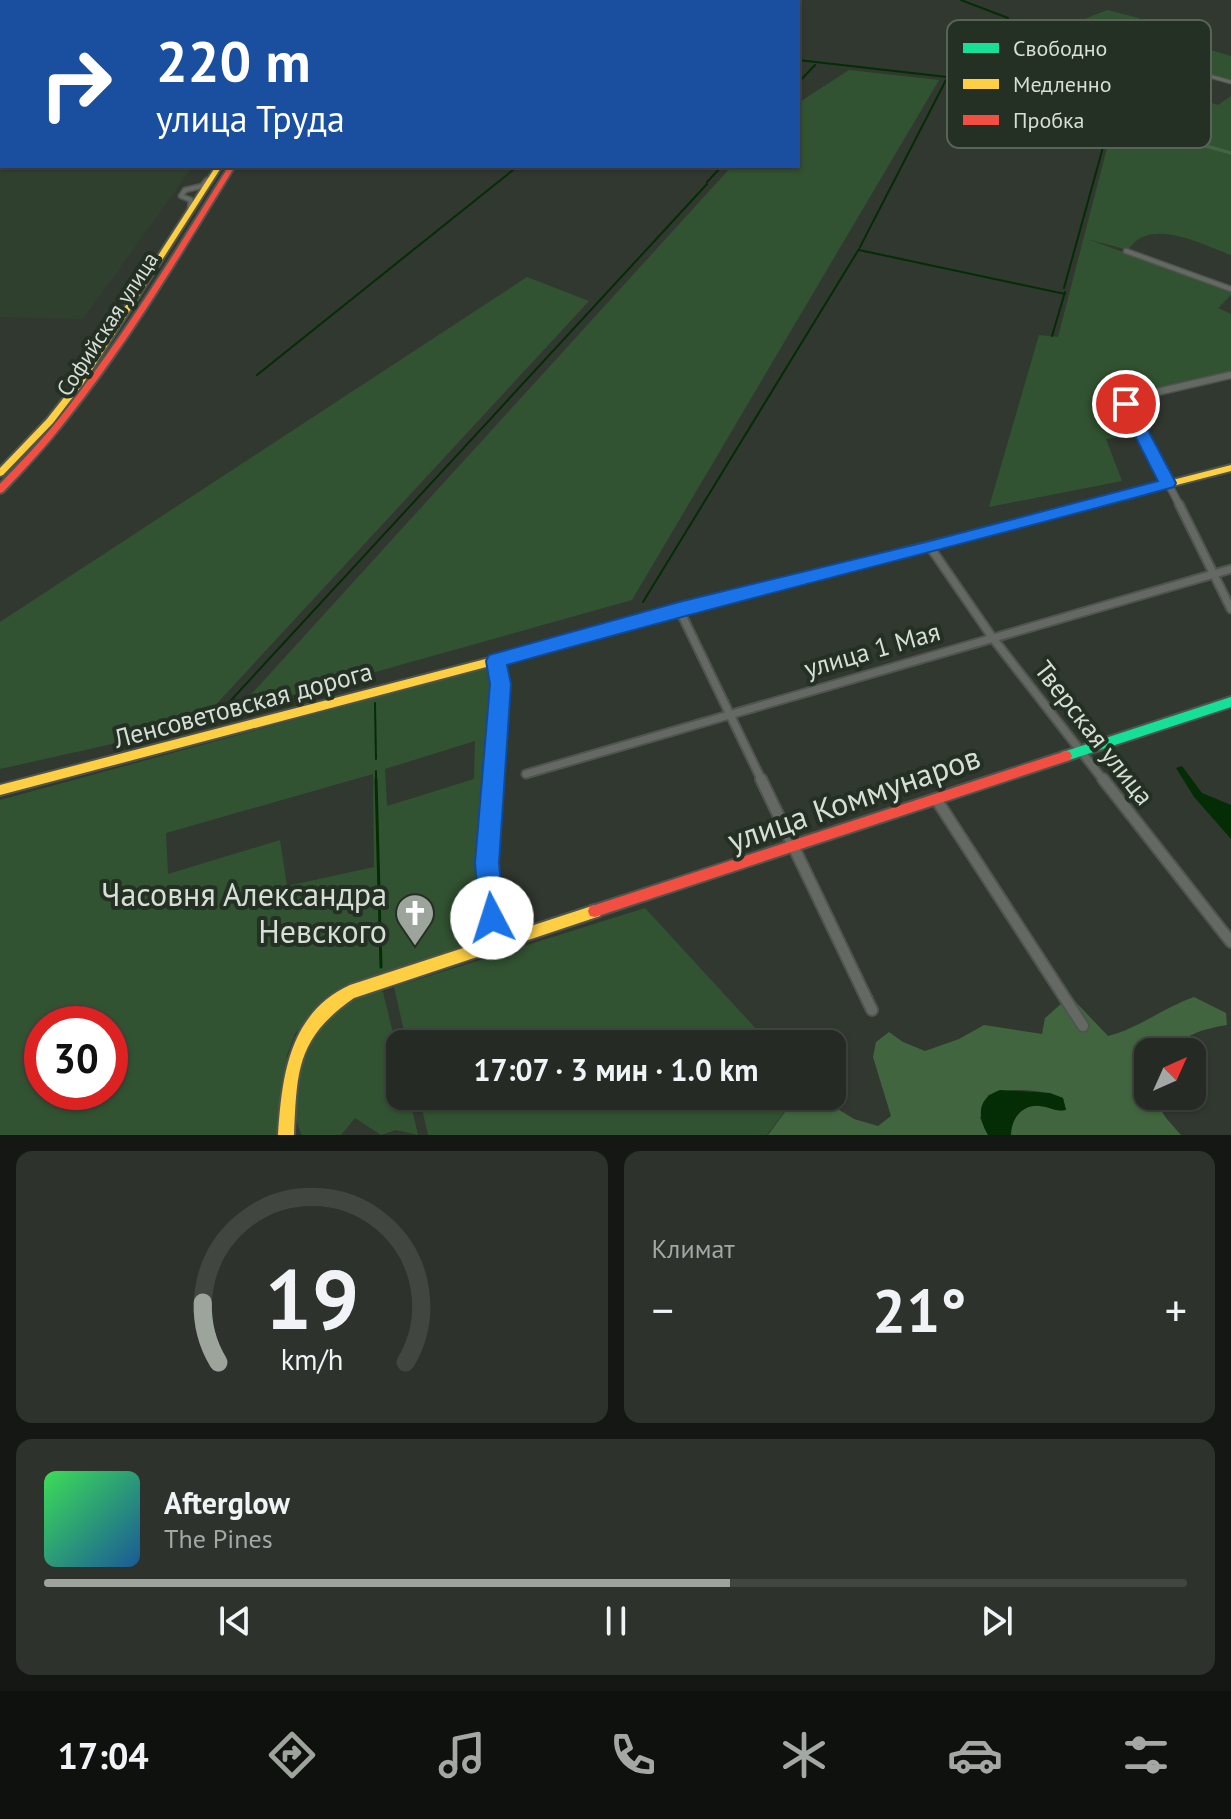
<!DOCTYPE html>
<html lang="ru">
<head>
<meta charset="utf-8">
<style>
	body { margin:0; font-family:"PT Sans",sans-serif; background:#2d322c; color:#f1f3f6; height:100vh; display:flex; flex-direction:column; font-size:30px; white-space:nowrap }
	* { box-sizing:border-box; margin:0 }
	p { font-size:26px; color:#a3a7a6 }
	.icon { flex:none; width:44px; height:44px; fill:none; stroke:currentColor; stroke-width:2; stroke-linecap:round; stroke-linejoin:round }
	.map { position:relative; height:1135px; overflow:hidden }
	.drawer { display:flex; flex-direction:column; gap:16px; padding:16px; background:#141714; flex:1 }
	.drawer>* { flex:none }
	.guide { position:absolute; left:0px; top:0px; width:800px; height:168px; box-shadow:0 2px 6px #0004,0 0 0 2px #424641; background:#1a4fa0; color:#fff; overflow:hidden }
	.needle { width:52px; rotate:45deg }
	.tools { position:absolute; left:1134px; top:1038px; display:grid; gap:16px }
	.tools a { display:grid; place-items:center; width:72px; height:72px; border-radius:16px; background:#252a24; box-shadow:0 2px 6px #0004,0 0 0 2px #424641; font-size:40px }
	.speed { position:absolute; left:24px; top:1006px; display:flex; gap:16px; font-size:40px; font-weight:700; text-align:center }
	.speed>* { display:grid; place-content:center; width:104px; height:104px; border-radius:50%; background:#252a24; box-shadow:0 2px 6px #0004,0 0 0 2px #424641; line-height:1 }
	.speed .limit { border:12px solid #d22; background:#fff; color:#111 }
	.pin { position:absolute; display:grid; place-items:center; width:68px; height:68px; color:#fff; margin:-34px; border:4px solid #fff; border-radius:50%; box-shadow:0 2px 8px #0007 }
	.me { position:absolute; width:88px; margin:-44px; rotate:355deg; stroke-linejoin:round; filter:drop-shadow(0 0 6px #0008) }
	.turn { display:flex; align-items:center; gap:28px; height:168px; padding:0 24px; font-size:36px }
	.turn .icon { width:104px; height:104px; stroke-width:2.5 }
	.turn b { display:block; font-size:56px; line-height:68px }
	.big { font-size:60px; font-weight:700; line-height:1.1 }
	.drawer .tile { flex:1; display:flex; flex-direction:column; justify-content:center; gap:12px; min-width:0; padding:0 28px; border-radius:16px; background:#2d322c }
	.drawer .dial { align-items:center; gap:0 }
	.dial svg { height:208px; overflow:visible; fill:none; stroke:#424641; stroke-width:7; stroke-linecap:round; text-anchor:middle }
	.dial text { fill:#f1f3f6; stroke:none }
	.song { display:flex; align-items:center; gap:24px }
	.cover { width:96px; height:96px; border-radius:12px; background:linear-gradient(135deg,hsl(130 70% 55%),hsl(210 70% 35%)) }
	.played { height:8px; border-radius:4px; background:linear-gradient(90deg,#9ca49c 60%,#424641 60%) }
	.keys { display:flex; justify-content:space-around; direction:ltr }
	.heat { display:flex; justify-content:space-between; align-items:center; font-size:44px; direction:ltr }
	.drawer .tiles { flex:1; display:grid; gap:16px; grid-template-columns:1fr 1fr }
	.tile:last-child { grid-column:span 2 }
	.trip { position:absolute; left:386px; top:1030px; width:460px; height:80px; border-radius:16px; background:#252a24; box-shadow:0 2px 6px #0004,0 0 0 2px #424641; font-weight:700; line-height:80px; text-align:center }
	.menu { display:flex; height:128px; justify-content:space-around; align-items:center; background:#0f110e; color:#a3a7a6 }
	.menu .icon { width:56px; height:56px }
	.menu .on { color:#9ca49c }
	.menu b { font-size:36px; color:#f1f3f6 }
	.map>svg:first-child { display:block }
</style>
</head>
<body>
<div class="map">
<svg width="1231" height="1135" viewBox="0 0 1231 1135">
	<rect width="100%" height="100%" fill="#313830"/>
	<polygon fill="#30402f" points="0,138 2,166 193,166 83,319 0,317"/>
	<g fill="#325331" fill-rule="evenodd">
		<path d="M 1107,10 L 1139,18 L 1138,29 C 1167,44 1200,46 1231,56 L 1231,81 L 1156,61 L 1172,51 L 1072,24 Z"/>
		<path d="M 1018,24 L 1103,48 L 1083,58 L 1116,68 L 1108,74 L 1128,80 C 1154,68 1169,70 1197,78 L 1191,84 L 1203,88 L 1192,97 L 1218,105 L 1231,96 L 1231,151 L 969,77 L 989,57 L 1004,62 L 1008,60 L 992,55 L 996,49 L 993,48 Z"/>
		<polygon points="849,70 939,80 632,600 236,711 732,166 798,166 798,103"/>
		<path d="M 1114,121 L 1231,155 L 1231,255 C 1201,244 1149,216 1128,250 L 1087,239 L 1231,291 L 1231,295 L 1218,308 L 1231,314 L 1231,373 L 1117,400 L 1135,435 L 1106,439 L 1122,481 L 989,507 L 1039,335 L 1058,337 Z"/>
		<polygon points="527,277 589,301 197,725 0,769 0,622"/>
		<path d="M 484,668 L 495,672 L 496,688 L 480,862 L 489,938 L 485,943 L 341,989 L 319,1006 L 295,1034 L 287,1055 L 281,1135 L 0,1135 L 0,800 ZM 475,741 L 474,779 L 387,806 L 385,769 ZM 373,774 L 374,867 L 287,886 L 280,840 L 168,874 L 166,833 ZM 42,1024 L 110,1024 L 110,1092 L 42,1092 Z"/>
		<polygon points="645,908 770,1044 407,1044 394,987"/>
		<path d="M 378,989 L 383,992 L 400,1062 L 400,1096 L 409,1096 L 418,1135 L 396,1130 L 381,1135 L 355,1118 L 341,1135 L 302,1135 C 292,1115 293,1097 298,1075 C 309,1026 331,1004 378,989 Z"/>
		<polygon points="419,1096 792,1096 793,1100 767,1135 428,1135"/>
	</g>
	<g fill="#41663f">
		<polygon points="993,48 997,50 993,55 1009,60 1004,62 989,57 970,77 1231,151 1231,155 961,79"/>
		<path d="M 1070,996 L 1108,1036 C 1139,1028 1163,1008 1194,997 L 1226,1013 L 1227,1025 C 1202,1029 1187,1034 1169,1052 L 1148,1052 L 1148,1073 L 1145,1076 L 1148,1096 L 1152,1096 L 1166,1118 L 1181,1135 L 1011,1135 C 1011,1119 1022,1104 1040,1106 C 1050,1106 1055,1112 1066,1110 L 1063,1098 C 1040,1089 1012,1087 988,1095 L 980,1118 L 988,1135 L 768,1135 L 793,1101 L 823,1100 L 854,1119 L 878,1126 L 891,1116 L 873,1057 L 876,1042 L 889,1032 L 903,1042 L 925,1051 L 959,1039 L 984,1025 L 1042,1034 L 1045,1018 Z"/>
	</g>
	<g fill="#042d06">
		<polygon points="1182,766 1202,793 1231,805 1231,839 1194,797 1176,768"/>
		<path d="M 1000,1090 L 1050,1093 L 1063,1098 L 1066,1110 C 1055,1112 1050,1107 1040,1106 C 1022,1104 1011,1119 1011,1135 L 988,1135 C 977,1116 977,1098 1000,1090 Z"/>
	</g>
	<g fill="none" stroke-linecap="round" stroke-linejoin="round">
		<g stroke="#042d06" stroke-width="2">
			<polyline points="961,0 1008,18"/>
			<polyline points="128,2 146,0"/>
			<polyline points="798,60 956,78"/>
			<polyline points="964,78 1114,119"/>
			<polyline points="798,83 815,65"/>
			<polyline points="707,182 722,166"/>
			<polyline points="860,247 946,80"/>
			<polyline points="859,250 1065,294"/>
			<polyline points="1064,288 1110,122"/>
			<polyline points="1052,336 1065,292"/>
			<polyline points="257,375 518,166"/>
			<polyline points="643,602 859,249"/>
			<polyline points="375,703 376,759"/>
			<polyline points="222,710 707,184"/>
			<polyline points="376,771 376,781"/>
		</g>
		<polyline stroke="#042d06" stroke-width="3" points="376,779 381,967"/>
		<g stroke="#4f554e" stroke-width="5">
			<polyline id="street-far4" points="1017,23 1231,82"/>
		</g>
		<g stroke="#4f554e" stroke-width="7">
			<g id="street-far3">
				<polyline points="190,208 191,200 181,196 185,190 202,186 207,180"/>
				<polyline points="1126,251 1231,289"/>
			</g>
		</g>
		<g stroke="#4f554e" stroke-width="9">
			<polyline id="street-far2" points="1180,506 1126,404 1131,398 1231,375"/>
		</g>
		<g stroke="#4f554e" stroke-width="11">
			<g id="street-far1">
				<polyline points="1179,504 1231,609"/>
				<polyline points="930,547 992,637 1104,781"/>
				<polyline points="679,609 762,781"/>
				<polyline points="526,774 1231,569"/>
				<polyline points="493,781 501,684 496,661"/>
			</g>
		</g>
		<g stroke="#4f554e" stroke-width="14">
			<g id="street">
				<polyline points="494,779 487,863 494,946"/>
				<polyline points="761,779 872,1010"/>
				<polyline points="1103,779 1231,942"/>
				<polyline points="936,799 1083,1026"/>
			</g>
		</g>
		<g stroke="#4f554e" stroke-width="4">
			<polygon id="fast" points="1231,697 1231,707 1066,761 1062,760 1060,756 1062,752 1066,751"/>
		</g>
		<g stroke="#4f554e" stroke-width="4">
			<g id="slow">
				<polygon points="325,0 329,0 327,2 323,2"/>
				<polygon points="216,166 222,166 83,384 53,423 3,475 0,476 0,468 47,419 77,381"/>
				<polygon points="1231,465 1231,471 982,535 977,532 982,529"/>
				<polygon points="505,654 509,655 510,658 509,661 0,795 0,785"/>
				<path d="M 595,905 L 600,906 L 602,911 L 600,916 L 354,998 C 297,1038 297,1069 294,1135 L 278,1135 C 282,1076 289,1013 350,985 Z"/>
			</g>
		</g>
		<g stroke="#4f554e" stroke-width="4">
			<g id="jam">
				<path d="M 229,166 L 235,166 C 182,252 131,339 68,418 C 48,444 26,468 3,492 L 0,493 L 0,484 C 22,461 45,437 65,411 C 126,333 177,249 229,166 Z"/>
				<polygon points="982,529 987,532 985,534 679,613 505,662 501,661 500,658 501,655 505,654 679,605"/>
				<polygon points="1066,751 1070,752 1072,756 1070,760 595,917 590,916 588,911 590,906 595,905"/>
			</g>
		</g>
		<use href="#street-far4" stroke="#646964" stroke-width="3"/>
		<use href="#street-far3" stroke="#646964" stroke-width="4"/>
		<use href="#street-far2" stroke="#646964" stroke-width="6"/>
		<use href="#street-far1" stroke="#646964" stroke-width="7"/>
		<use href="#street" stroke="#646964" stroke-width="10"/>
		<use href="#fast" fill="#16e098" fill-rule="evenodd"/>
		<use href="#slow" fill="#ffcf43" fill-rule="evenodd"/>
		<use href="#jam" fill="#f24e42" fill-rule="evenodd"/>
	</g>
	<path fill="#1a73e8" stroke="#114b97" stroke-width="2" d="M 1126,399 L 1134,404 L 1176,483 L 1174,487 C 952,548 728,602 507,665 L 511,684 L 499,863 L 504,918 L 500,927 L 492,930 L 483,927 L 480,918 L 475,863 L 490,684 L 486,661 L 489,655 L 679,602 L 930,541 L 1158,481 L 1119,404 Z"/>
	<defs>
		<g id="church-pin" transform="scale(2)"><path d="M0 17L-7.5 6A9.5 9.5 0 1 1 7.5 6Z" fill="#9ca49c" stroke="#243023"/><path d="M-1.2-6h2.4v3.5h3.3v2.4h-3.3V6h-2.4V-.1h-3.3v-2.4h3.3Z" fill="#fff"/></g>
	</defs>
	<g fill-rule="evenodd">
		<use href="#church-pin" x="415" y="913"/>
	</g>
	<g text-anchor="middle" stroke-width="8" stroke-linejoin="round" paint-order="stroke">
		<g font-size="22" fill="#d6ded6" stroke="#243023">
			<text transform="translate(107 324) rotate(-57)" y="8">Софийская улица</text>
		</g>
		<g font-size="26" fill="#d6ded6" stroke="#243023">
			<text transform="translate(872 650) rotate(-16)" y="9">улица 1 Мая</text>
			<text transform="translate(243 705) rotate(-15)" y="9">Ленсоветовская дорога</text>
			<text transform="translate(1094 733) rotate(52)" y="9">Тверская улица</text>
		</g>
		<g font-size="32" fill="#d6ded6" stroke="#243023">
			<text transform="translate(854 799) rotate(-19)" y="11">улица Коммунаров</text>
		</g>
		<g font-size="32" fill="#d6ded6" stroke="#243023" text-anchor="end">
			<text x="387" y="906">Часовня Александра<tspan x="387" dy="37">Невского</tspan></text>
		</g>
	</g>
	<rect x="947" y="20" width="264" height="128" rx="12" fill="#243023" stroke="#596459" stroke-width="2"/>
	<rect x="963" y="43" width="36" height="10" fill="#16e098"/>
	<rect x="963" y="79" width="36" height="10" fill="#ffcf43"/>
	<rect x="963" y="115" width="36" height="10" fill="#f24e42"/>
	<g font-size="22" fill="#d6ded6">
		<text x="1013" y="56">Свободно</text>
		<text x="1013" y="92">Медленно</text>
		<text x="1013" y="128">Пробка</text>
	</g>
</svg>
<div class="tools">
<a><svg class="needle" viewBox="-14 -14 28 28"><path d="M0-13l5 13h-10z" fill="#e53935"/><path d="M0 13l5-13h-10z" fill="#a3a7a6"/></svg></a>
</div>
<div class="speed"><div class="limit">30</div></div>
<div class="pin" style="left:1126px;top:404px;background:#d93025"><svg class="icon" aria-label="arrive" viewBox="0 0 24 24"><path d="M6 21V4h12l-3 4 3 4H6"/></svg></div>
<svg class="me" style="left:492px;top:918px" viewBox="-20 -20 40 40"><circle r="19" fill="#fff"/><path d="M0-13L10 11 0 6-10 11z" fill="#1a73e8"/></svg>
<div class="trip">17:07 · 3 мин · 1.0 km</div>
<div class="guide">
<div class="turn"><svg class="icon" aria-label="right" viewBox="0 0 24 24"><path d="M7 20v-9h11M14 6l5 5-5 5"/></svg><div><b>220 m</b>улица Труда</div></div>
</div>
</div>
<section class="drawer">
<div class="tiles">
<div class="tile dial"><svg viewBox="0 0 100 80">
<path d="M14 69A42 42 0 1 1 86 69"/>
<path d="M14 69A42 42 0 0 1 8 46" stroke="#9ca49c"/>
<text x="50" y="56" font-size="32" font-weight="700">19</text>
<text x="50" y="72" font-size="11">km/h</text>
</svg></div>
<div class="tile"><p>Климат</p>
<div class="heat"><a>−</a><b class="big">21°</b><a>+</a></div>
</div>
<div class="tile">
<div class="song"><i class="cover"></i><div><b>Afterglow</b><p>The Pines</p></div></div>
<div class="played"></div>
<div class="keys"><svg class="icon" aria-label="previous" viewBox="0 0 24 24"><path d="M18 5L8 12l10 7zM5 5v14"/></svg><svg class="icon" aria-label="pause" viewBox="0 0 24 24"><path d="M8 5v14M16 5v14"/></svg><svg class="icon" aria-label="next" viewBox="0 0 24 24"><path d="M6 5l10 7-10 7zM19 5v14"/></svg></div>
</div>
</div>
</section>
<nav class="menu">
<b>17:04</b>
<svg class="icon on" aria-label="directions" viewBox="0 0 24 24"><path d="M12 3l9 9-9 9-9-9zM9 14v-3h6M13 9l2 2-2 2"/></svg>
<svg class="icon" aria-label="music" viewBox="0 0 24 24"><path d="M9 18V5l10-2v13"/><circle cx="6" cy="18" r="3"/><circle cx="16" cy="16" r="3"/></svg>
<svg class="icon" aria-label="phone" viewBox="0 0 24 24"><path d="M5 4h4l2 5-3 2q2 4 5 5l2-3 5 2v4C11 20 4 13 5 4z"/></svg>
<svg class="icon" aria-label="climate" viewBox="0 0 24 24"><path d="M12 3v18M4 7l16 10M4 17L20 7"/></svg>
<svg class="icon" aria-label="car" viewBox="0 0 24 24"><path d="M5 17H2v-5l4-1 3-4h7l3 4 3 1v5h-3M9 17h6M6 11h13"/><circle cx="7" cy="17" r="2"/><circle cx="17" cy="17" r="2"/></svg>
<svg class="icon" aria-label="filters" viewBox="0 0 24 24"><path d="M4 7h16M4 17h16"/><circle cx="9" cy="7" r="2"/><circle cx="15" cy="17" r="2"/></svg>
</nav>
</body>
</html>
